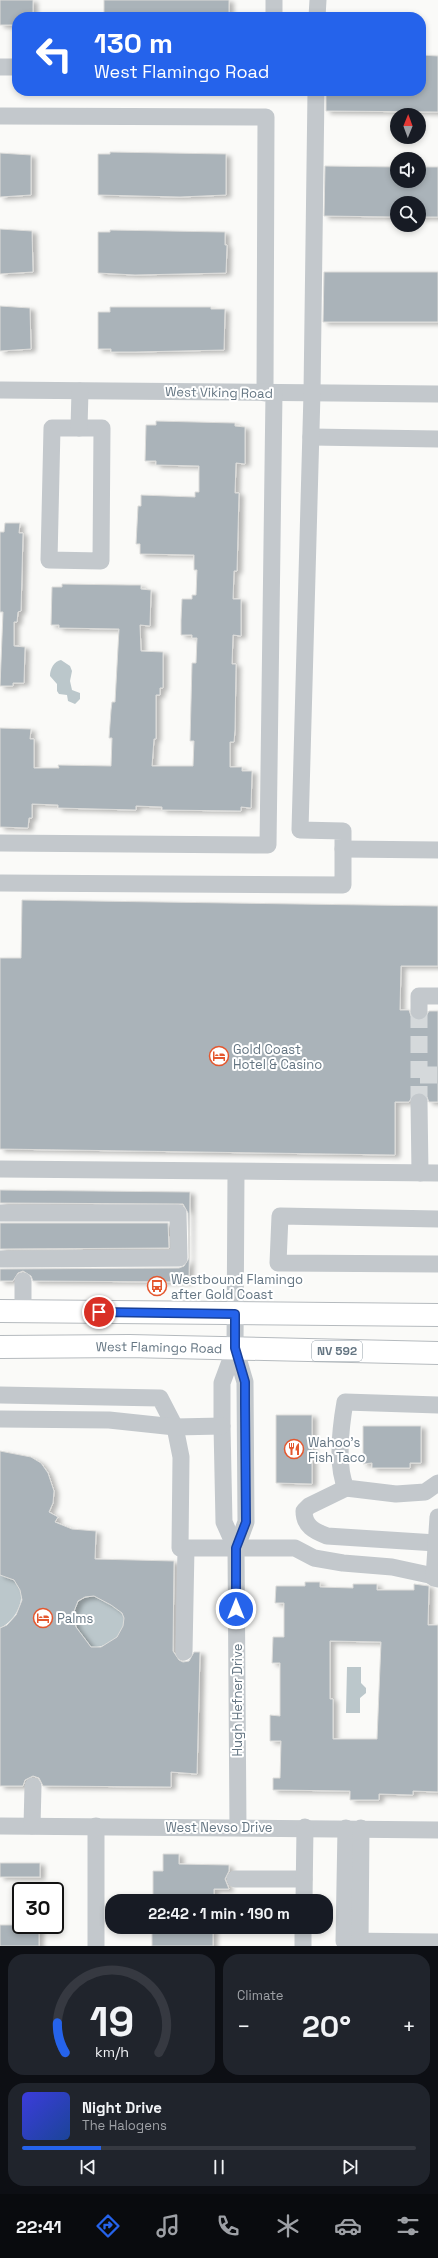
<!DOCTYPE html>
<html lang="en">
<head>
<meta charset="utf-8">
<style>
	body { margin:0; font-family:"Space Grotesk",sans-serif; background:#20242c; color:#f1f3f6; height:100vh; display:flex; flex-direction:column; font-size:15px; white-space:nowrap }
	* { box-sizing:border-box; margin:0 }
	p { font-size:13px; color:#9ea1a6 }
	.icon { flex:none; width:22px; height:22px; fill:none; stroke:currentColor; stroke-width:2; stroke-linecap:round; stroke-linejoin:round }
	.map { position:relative; height:1946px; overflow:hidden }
	.side { display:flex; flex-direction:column; gap:8px; padding:8px; background:#0d0f14; flex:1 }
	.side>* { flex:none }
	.hud { position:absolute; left:12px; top:12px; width:414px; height:84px; border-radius:16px; box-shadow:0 2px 6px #0003; background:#2563eb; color:#fff; overflow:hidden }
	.needle { width:26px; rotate:1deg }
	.tools { position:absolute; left:390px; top:108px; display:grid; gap:8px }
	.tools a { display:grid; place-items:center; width:36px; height:36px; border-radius:50%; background:#171b24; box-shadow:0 2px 6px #0003; font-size:20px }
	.speed { position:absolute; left:12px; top:1882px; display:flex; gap:8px; font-size:20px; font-weight:700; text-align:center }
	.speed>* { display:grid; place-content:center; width:52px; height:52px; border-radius:50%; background:#171b24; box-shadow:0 2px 6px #0003; line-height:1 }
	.speed .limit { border:2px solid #111; border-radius:6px; background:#fff; color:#111 }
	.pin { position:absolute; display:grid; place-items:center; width:34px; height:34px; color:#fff; margin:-17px; border:2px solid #fff; border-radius:50%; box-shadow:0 1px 4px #0007 }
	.me { position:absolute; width:44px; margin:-22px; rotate:0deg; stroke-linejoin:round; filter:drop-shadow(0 0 3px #0008) }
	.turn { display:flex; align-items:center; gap:14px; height:84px; padding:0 16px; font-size:18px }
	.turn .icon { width:52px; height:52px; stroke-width:2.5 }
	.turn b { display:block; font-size:28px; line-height:34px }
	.big { font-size:30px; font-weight:800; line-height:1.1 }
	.side .widget { flex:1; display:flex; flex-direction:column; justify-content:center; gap:6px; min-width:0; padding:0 14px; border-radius:16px; background:#20242c }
	.side .dial { align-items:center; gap:0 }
	.dial svg { height:104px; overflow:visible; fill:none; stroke:#363941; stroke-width:7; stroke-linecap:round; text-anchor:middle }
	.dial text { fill:#f1f3f6; stroke:none }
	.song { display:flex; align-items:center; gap:12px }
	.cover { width:48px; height:48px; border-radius:6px; background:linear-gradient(135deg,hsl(240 70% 55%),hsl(220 70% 35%)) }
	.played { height:4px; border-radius:2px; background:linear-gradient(90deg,#2563eb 20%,#363941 20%) }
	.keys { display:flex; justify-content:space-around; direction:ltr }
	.heat { display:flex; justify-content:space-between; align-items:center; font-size:22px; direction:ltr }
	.side .tiles { flex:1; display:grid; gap:8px; grid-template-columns:1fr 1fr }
	.widget:last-child { grid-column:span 2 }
	.trip { position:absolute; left:105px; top:1894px; width:228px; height:40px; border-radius:16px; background:#171b24; box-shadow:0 2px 6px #0003; font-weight:800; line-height:40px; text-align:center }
	.tab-bar { display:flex; height:64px; justify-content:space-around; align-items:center; background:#090b0e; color:#9ea1a6 }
	.tab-bar .icon { width:28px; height:28px }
	.tab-bar .on { color:#2563eb }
	.tab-bar b { font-size:18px; color:#f1f3f6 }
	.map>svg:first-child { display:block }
</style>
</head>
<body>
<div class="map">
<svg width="438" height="1946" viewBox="0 0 438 1946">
	<defs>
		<filter id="shadow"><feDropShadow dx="4.5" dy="2.5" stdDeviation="2" flood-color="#0004"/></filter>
	</defs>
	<rect width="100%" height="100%" fill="#fafaf8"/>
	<g fill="#bbc7cb">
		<path d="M 61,660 L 70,666 L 72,671 L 70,681 L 72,690 L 80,693 L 80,699 L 75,704 L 68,701 L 67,695 L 59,694 L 57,691 L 57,684 L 50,676 C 50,669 54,661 61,660 Z"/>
		<path d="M 0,1575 C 33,1579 23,1617 0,1628 Z"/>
		<path d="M 94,1596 C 103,1599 121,1607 124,1618 C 128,1635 105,1649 91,1647 C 75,1631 60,1600 94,1596 Z"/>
		<polygon points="347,1667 361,1667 361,1683 366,1688 366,1693 360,1698 360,1713 346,1713"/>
	</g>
	<g fill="#aab3b9" stroke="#dcdcda" fill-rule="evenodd" filter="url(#shadow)">
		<polygon points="0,0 33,0 33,17 17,17 17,25 0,25"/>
		<polygon points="104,0 229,0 229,13 226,13 226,17 104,17"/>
		<polygon points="421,55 438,56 438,112 326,111 326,91 421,91"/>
		<polygon points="110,152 226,154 226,195 180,197 98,195 98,154 110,154"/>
		<polygon points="0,153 31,155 31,195 0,197"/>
		<polygon points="325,166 397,167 397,181 419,181 419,167 438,167 438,217 419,217 419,203 397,203 397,217 324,216"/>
		<polygon points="0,229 32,231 33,272 0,274"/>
		<polygon points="110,230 225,232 225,245 227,245 226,273 135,275 98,273 98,232 110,232"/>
		<polygon points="324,272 438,272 438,322 323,322"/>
		<polygon points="0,306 30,308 31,349 0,351"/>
		<polygon points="110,307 211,307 211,309 225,309 224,350 135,352 111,352 111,349 98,349 98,312 110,312"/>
		<polygon points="156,421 235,423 235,426 245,427 245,464 236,463 235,493 239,493 237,571 234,571 233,599 241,599 241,636 233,635 232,664 236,664 235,730 234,742 230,742 230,767 242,767 242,771 252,771 251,808 241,807 241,811 162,810 162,807 136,806 136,810 58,808 58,805 32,804 32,818 29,818 28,828 0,827 0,728 31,729 30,739 34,739 34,768 59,768 58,765 111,766 112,738 109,738 111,710 112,702 115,702 119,629 59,628 59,625 51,625 52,587 62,587 62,584 129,585 141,585 141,589 151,590 150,626 140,625 141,651 163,652 163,688 160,688 160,695 156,695 156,739 154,739 152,766 193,766 194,741 190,741 192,663 196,663 197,638 192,638 192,635 181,635 181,620 182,599 192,599 192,595 196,595 197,570 194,570 194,555 140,554 140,544 136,544 138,506 141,506 141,495 195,497 195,492 199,492 199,466 156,465 156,461 145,461 146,425 156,425"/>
		<polygon points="5,523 20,523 19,533 23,533 21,611 18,612 17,622 14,622 14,646 25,647 24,683 13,683 13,686 0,686 3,612 0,612 0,532 4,532"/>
		<polygon points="22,900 438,906 438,966 401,966 400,1010 409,1010 411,1016 419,1021 424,1019 429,1011 438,1011 438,1102 429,1102 427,1097 419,1092 414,1094 409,1102 395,1102 395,1155 0,1149 0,958 21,958"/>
		<polygon points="0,1190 190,1192 189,1282 33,1281 31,1276 23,1271 18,1273 13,1281 0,1281 0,1269 179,1268 184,1266 189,1258 188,1213 183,1204 0,1203"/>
		<polygon points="0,1223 168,1223 169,1248 0,1249"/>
		<polygon points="276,1415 312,1415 312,1484 276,1483"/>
		<polygon points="363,1426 421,1426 421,1463 410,1463 410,1468 372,1468 372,1463 363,1464"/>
		<path d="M 0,1451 L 31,1457 L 41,1463 L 48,1473 L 54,1491 L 53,1503 L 49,1512 L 58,1517 L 55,1522 L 72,1529 L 96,1531 L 95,1559 L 174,1561 L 173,1651 L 179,1660 L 183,1662 L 189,1661 L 194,1652 L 200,1652 L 197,1774 L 171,1772 L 171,1787 L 43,1786 L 39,1778 L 33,1776 L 25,1780 L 23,1786 L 0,1786 L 0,1628 L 7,1625 L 16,1615 L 22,1600 L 20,1590 L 14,1580 L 0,1575 ZM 94,1596 L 111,1605 L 122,1613 L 124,1618 L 123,1626 L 117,1637 L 101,1647 L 91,1647 L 76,1627 L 73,1614 L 78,1601 L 85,1597 Z"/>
		<path d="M 305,1582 L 320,1582 L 320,1587 L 353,1588 L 353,1584 L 377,1584 L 377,1590 L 414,1590 L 414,1584 L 429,1586 L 428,1625 L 438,1625 L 438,1792 L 413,1791 L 413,1795 L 379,1794 L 379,1800 L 350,1800 L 350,1791 L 273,1790 L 273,1778 L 280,1778 L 281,1741 L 270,1741 L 270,1715 L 280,1716 L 280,1663 L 272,1663 L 273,1637 L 284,1637 L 284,1603 L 275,1603 L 276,1586 L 305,1586 ZM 330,1641 L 381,1642 L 377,1739 L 333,1739 L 333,1699 L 330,1699 Z"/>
		<polygon points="163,1854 179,1854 179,1864 229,1865 229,1871 225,1879 229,1889 214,1889 214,1901 153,1901 153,1871 163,1871"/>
		<rect x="0" y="1863" width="40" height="14"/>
		<rect x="0" y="1925" width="39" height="21"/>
		<rect x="152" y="1927" width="61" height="19"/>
	</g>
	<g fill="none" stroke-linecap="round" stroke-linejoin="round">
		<g stroke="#d5d9db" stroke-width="17" stroke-dasharray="17 8" stroke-linecap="butt">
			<polyline points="419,1011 419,1102"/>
			<polyline points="420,1075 438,1075"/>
		</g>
		<g stroke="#b5babe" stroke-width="24">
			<g id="major">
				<polyline points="0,1311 438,1315"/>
				<path id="s1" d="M 0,1347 L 129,1346 L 438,1353"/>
			</g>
		</g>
		<g stroke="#c3c8cc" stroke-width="17">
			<polyline points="274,17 274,0"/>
			<polyline points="317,17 318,0"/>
			<polyline points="0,67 17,67"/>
			<polyline points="0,116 266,117 265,393"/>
			<polyline points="0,390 438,394"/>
			<polygon points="52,428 102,428 101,561 49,560"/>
			<polyline points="79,428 80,391"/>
			<polyline points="311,437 438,439"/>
			<polyline points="0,843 268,845 274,393"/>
			<polyline points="343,849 438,850"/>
			<polyline points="0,883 343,885 343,831 300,830 312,393 316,91"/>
			<polyline points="419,1011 419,996 438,996"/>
			<polyline points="419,1102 420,1173"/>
			<polyline points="0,1169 438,1173"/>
			<polyline points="236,1172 235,1348 245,1382 246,1522 236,1549 238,1827"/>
			<polyline points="0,1213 178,1213 179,1258 0,1259"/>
			<polyline points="438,1219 280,1216 278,1263 438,1264"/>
			<polyline points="23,1311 23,1281"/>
			<polyline points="235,1348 222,1383 222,1426 224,1522 236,1549"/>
			<polyline points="0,1395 160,1398 175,1427 181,1457 180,1548 295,1548 314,1558 343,1563 392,1567 429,1575 438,1579"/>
			<path d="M 438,1405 L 345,1402 C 341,1425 336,1467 346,1488 L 396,1494 L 425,1492 L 438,1483"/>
			<polyline points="0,1419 109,1420 175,1427 222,1426"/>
			<path d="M 346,1488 L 309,1506 L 304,1511 C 304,1526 314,1531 327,1536 L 436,1543"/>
			<polyline points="438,1517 434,1578 438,1577"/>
			<polyline points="184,1652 186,1548"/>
			<polyline points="0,1826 438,1830"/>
			<polyline points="32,1826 33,1786"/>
			<polyline points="96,1826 96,1946"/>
			<polyline points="346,1828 344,1941 438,1942"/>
			<polyline points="235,1879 304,1879"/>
			<polyline points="304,1901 305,1827"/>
			<polyline points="360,1942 361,1828"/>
			<polyline points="303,1946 303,1927"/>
		</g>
		<use href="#major" stroke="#fff" stroke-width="22"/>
	</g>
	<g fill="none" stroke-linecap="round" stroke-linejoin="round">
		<g stroke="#184099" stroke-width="10">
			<polyline id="route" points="99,1312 235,1314 235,1348 245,1382 245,1404 246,1522 236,1548 236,1609"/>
		</g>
		<use href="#route" stroke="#2563eb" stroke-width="7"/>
	</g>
	<defs>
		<g id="hotel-ring" transform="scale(1)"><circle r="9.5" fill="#fff" stroke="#e4572e" stroke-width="1.5"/><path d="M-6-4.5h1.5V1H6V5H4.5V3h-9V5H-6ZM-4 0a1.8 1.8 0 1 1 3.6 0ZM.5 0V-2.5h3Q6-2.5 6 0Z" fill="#e4572e"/></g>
		<g id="bus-ring" transform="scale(1)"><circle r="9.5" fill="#fff" stroke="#e4572e" stroke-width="1.5"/><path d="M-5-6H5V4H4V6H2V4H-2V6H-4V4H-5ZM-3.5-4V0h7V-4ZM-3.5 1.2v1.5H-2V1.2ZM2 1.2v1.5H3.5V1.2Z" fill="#e4572e"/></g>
		<g id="restaurant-ring" transform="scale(1)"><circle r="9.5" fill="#fff" stroke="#e4572e" stroke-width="1.5"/><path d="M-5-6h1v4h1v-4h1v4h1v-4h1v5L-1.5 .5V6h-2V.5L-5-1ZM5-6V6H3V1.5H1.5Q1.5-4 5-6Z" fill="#e4572e"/></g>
	</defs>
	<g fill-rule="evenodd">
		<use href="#hotel-ring" x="219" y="1056"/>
		<use href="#bus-ring" x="157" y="1286"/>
		<use href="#restaurant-ring" x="294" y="1449"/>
		<use href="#hotel-ring" x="43" y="1618"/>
	</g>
	<g text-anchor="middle" stroke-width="4" stroke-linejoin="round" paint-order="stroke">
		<rect fill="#fff" stroke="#939fa8" stroke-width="1" x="312" y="1341" width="50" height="20" rx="3"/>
		<g font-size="12" font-weight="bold" fill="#657683">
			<text x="337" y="1355">NV 592</text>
		</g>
		<g font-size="13" fill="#657683" stroke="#fff">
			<text transform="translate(219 392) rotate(1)" y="5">West Viking Road</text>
			<text dy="5" stroke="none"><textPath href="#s1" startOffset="159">West Flamingo Road</textPath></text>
			<text transform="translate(237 1700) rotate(-90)" y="5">Hugh Hefner Drive</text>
			<text x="219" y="1832">West Nevso Drive</text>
		</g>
		<g font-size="13" fill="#657683" stroke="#fff" text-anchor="start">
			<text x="233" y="1054">Gold Coast<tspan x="233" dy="15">Hotel &amp; Casino</tspan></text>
			<text x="171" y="1284">Westbound Flamingo<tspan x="171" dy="15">after Gold Coast</tspan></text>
			<text x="308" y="1447">Wahoo's<tspan x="308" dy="15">Fish Taco</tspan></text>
			<text x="57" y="1623">Palms</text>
		</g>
	</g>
</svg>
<div class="tools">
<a><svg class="needle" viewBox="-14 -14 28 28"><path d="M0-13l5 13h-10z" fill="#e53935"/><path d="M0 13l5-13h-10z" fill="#9ea1a6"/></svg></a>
<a><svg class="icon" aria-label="sound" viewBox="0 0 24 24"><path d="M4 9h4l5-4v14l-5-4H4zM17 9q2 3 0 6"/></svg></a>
<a><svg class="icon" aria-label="search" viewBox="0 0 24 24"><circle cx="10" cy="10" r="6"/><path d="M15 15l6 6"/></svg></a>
</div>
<div class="speed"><div class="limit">30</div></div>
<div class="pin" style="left:99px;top:1312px;background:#d93025"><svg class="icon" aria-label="arrive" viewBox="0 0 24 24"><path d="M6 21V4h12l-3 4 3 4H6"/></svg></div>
<svg class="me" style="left:236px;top:1609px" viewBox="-20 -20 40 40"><circle r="17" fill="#2563eb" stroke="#fff" stroke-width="3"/><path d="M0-11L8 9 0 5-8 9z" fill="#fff"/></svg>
<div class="trip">22:42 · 1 min · 190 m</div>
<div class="hud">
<div class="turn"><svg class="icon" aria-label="left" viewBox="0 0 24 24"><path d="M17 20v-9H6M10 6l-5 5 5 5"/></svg><div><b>130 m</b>West Flamingo Road</div></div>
</div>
</div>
<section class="side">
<div class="tiles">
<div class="widget dial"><svg viewBox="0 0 100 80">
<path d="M14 69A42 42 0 1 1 86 69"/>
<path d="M14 69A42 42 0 0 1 8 46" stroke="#2563eb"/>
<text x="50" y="56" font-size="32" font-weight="700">19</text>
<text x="50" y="72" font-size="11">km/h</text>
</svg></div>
<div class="widget"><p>Climate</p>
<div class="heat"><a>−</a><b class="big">20°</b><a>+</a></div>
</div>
<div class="widget">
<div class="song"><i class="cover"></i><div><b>Night Drive</b><p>The Halogens</p></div></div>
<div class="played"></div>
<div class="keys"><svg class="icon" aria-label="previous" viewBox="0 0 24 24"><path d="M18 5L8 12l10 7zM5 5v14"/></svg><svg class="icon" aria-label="pause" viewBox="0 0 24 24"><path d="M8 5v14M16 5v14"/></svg><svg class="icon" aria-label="next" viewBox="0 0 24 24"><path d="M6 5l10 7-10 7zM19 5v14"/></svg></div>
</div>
</div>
</section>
<nav class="tab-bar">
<b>22:41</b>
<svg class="icon on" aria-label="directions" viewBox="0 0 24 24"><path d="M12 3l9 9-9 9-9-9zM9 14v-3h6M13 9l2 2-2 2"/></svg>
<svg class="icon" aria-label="music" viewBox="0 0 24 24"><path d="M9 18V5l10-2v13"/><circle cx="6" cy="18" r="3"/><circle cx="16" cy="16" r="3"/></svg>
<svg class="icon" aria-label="phone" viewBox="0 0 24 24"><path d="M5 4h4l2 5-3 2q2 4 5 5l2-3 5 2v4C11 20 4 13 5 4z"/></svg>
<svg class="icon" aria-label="climate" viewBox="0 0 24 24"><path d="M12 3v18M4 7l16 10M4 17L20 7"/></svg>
<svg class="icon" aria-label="car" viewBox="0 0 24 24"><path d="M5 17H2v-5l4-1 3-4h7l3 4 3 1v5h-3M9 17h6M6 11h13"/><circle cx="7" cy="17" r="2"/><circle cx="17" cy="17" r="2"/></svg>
<svg class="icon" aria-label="filters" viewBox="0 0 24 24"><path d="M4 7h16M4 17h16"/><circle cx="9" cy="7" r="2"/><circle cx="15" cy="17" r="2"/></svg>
</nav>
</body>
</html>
